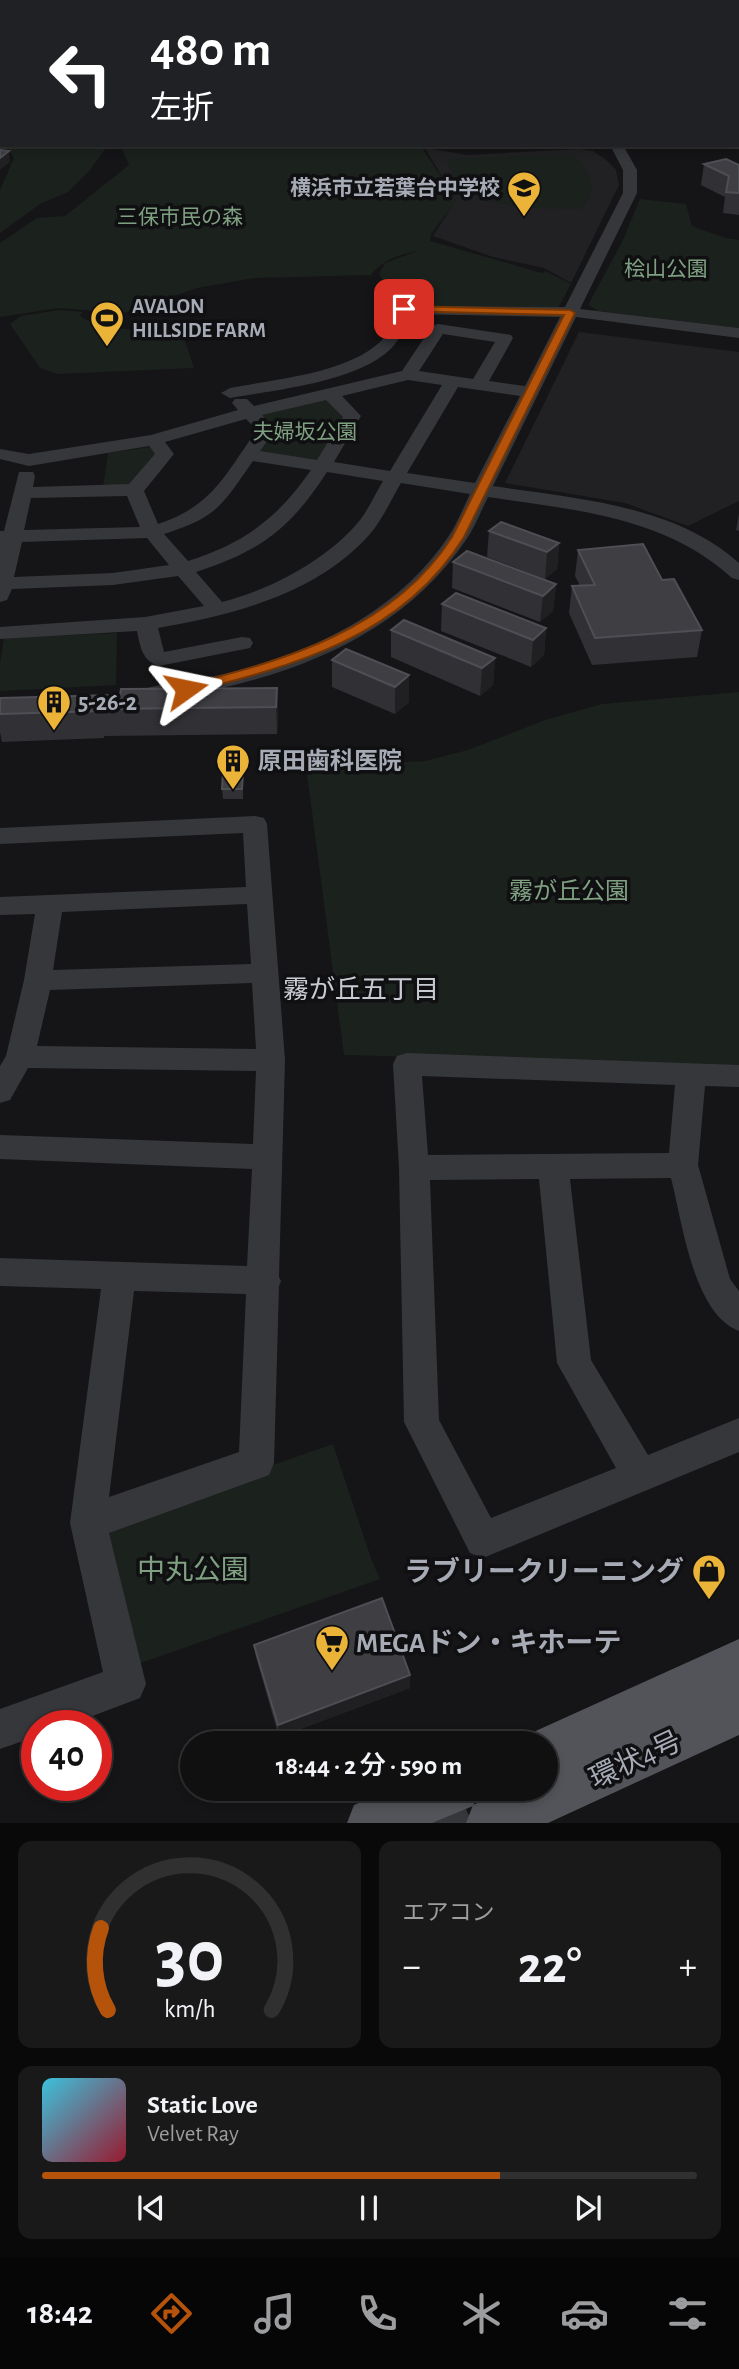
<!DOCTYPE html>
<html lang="ja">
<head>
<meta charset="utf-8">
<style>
	body { margin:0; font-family:"Alegreya Sans","Noto Sans JP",sans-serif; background:#19191a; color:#f1f3f6; height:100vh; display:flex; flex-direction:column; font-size:26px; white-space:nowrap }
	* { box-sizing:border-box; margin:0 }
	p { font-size:23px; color:#9c9d9f }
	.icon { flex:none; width:38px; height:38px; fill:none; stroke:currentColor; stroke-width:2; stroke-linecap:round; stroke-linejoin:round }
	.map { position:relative; height:1823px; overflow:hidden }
	.details { display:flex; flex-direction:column; gap:18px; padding:18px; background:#090909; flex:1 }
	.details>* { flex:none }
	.banner { position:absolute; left:0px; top:0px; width:740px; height:147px; box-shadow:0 4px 10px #0003,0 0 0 2px #303031; background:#202124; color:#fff; overflow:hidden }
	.speed { position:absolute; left:21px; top:1710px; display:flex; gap:14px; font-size:35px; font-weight:700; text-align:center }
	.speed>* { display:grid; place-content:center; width:91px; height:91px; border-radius:50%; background:#101011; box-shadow:0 4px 10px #0003,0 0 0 2px #303031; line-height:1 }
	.speed .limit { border:10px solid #d22; background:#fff; color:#111 }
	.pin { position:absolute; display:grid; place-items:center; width:60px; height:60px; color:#fff; margin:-30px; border-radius:14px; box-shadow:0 4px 10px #0006 }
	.me { position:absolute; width:77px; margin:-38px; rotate:78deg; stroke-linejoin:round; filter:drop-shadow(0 0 5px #0008) }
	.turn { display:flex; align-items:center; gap:24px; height:147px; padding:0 35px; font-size:32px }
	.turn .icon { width:91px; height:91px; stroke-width:2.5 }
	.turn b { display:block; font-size:49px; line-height:60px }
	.big { font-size:52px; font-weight:600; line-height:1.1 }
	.details .card { flex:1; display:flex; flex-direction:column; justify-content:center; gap:10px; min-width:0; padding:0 24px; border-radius:14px; background:#19191a }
	.details .dial { align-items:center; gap:0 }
	.dial svg { height:182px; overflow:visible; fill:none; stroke:#303031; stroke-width:7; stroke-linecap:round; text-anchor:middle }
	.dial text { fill:#f1f3f6; stroke:none }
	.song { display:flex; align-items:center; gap:21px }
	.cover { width:84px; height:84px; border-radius:10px; background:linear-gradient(135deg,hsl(190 70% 55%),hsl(350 70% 35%)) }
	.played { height:7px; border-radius:4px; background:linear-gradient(90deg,#b45309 70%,#303031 70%) }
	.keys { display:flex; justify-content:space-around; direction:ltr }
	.heat { display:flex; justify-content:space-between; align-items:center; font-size:38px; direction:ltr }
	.details .tiles { flex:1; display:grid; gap:18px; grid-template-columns:1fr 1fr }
	.card:last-child { grid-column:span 2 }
	.trip { position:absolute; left:180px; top:1731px; width:378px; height:70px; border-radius:35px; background:#101011; box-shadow:0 4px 10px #0003,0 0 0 2px #303031; font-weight:600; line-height:70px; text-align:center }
	.tabs { display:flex; height:112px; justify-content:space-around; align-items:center; background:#060607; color:#9c9d9f }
	.tabs .icon { width:49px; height:49px }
	.tabs .selected { color:#b45309 }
	.tabs b { font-size:32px; color:#f1f3f6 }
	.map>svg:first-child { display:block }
</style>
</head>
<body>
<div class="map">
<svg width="739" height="1823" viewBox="0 0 739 1823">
	<rect width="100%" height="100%" fill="#151517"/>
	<g fill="#212124">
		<polygon points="425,148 468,155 579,149 593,151 605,159 616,170 619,185 571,283 544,268 493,257 433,236 456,200"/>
		<polygon points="579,332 739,352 739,501 688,526 625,503 505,483"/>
	</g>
	<g fill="#1b211c">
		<polygon points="28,0 455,0 453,2"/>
		<polygon points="6,145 108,145 89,171 68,192 40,204 0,233 0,190 14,158"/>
		<path d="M 120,145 L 420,145 L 457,200 L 431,234 L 430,241 L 542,273 L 545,271 L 571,284 L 557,310 L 407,306 L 387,297 L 394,290 L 384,283 L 379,274 L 385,263 L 418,251 C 398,255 384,259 371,275 L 254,278 L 197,288 L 124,313 L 58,308 L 0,317 L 0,243 L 37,218 L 65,216 L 129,165 Z"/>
		<path d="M 573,154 L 588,173 L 593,188 L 583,209 C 548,208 488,211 462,187 C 455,180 450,168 446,159 Z"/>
		<polygon points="640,199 686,204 692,226 725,238 739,240 739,328 598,311 588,305 623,240"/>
		<path d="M 59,310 L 83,312 L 80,316 C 107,334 149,329 181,329 L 194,368 L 57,374 L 40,368 L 10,324 L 21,316 Z"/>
		<polygon points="326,397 347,417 319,463 256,454 259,415"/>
		<polygon points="149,447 156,455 127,487 103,487 108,453"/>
		<polygon points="117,633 116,685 0,691 0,663 4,638"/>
		<polygon points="739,692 739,1069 585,1061 344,1055 306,767 425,761 468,750 545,720 602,704"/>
		<polygon points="333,1444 372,1561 380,1579 138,1664 97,1526"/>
	</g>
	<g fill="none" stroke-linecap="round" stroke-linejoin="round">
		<polyline stroke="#2b333a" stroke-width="2.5" points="22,0 26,2"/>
		<g fill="#36373b" fill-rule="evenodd">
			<polygon points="453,0 464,0 452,2"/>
			<polygon points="694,0 705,0 693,2"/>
			<rect x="738" y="3" width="1" height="6"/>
			<path d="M 610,145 L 623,145 L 637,170 L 637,193 L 580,309 L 739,328 L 739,338 L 576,317 L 493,486 C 576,499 673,504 739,563 L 739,580 L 732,578 C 664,516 574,510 488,497 C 481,511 475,527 466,540 C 411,622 321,665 226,687 C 203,692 170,704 147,698 L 144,693 L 147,688 C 176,681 207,679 236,671 C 318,650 400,609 448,537 C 457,524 463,508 470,494 L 401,483 C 391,500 382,520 370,534 C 317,594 233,615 158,628 L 164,652 L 242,637 L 250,638 L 253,643 L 250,648 L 159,666 C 142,661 140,646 137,631 L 0,639 L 0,627 L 145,617 L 204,606 L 178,576 L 113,585 L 12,589 L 7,600 L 0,602 L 0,531 L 4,531 L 19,472 L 33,472 L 35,476 L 33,487 L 129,484 L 155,454 L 149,446 L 29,466 L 0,459 L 0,449 L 29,454 L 151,435 L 238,410 L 232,403 L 235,399 L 247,399 L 254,406 L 402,371 L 432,326 L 438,324 L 511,335 L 513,338 L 489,381 L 525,386 L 560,317 L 408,314 L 404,317 C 406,379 276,389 230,398 L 221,393 L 230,388 C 275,379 345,374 380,342 C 393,330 382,318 398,306 L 565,307 L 623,193 L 623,170 ZM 443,334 L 495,342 L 473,379 L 419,371 ZM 408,380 L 442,385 L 390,471 L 334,462 L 361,416 L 342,396 ZM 458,387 L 520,396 L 475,483 L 407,473 ZM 326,400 L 343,417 L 317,460 L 260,451 L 275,430 L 262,415 ZM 246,419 L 257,430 C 225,474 213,506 158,524 L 144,491 L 174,454 L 165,442 ZM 253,461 L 311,470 C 277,519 244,543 188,561 L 164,534 C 218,517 222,505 253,461 ZM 327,472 L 383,481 C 374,496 366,515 354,527 C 321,563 269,590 222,602 L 196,572 C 261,551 290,529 327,472 ZM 127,496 L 140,527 L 24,530 L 31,498 ZM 147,538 L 169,565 L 113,573 L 14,577 L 22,542 Z"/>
			<path d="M 255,816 L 264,818 L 267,824 L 285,1060 L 279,1277 L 281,1281 L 279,1286 L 274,1463 L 269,1475 L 109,1533 L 146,1684 L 140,1698 L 66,1726 L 37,1726 L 37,1736 L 0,1749 L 0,1709 L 103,1672 L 70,1523 L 101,1289 L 0,1286 L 0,1258 L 247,1266 L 252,1169 L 0,1159 L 0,1135 L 253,1144 L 256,1071 L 28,1068 L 10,1100 L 0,1103 L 0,1066 L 6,1056 L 24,980 L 35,914 L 0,915 L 0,897 L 246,887 L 243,833 L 0,844 L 0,828 ZM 247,904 L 251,964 L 53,970 L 62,912 ZM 252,983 L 256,1049 L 37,1046 L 50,990 ZM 134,1291 L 246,1294 L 239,1452 L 109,1497 Z"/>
			<path d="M 407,1053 L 739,1065 L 739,1087 L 705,1086 L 698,1165 L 730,1279 L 739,1291 L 739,1331 C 693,1314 682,1220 671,1178 L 570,1179 L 591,1360 L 648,1455 L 739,1418 L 739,1452 L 483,1558 L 470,1553 L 404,1422 L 399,1168 L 393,1064 L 397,1056 ZM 422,1076 L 675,1085 L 669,1153 L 428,1155 ZM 539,1179 L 557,1363 L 616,1468 L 491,1518 L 439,1420 L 430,1180 Z"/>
			<polygon points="421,1788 457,1788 472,1823 430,1823 418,1795"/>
		</g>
		<g fill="#52545a" fill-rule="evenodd">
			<polygon points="739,1639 739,1735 548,1823 466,1823 473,1805 510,1788 546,1788 546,1743 525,1743 529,1734"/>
			<polygon points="394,1788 480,1788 473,1806 432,1823 347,1823 354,1805"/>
		</g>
	</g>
	<g fill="#313135">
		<polygon points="704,164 739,165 739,215 723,213 725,197 701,185"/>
		<polygon points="739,514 739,531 736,530"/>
		<polygon points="489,531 559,543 557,569 545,579 487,557"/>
		<polygon points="578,550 662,580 702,630 697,657 592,665 569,613 572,586 580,586 575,576"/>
		<polygon points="453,562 556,584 553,611 540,622 452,588"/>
		<polygon points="442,604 546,628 544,655 531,667 441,631"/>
		<polygon points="391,630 495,658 493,685 480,696 391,657"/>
		<polygon points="332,660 409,675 409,702 395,714 332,687"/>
		<polygon points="277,688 278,715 277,734 104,736 104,738 2,742 0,732 0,698"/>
		<polygon points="243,772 243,799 223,799 222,789"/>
		<polygon points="254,1645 410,1688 279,1737 256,1657"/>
	</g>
	<g fill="#202023">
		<polygon points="489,0 504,0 502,2 488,2"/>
		<polygon points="2,136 2,145 5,146 0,149 0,137"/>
		<polygon points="9,151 10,162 0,170 0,158"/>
		<polygon points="559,543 557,569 545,579 547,552"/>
		<polygon points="556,584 553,611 540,622 543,596"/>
		<polygon points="546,628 544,655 531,667 533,640"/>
		<polygon points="495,658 493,685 480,696 482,668"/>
		<polygon points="409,675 409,702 395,714 395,687"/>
		<polygon points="277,688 278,715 277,734 276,707"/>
		<polygon points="410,1675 410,1688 279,1737 278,1725"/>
	</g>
	<g fill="#3e3e43" stroke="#4e4f55" stroke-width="2">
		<polygon points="460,0 489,0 488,2 458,2"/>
		<polygon points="0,150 9,151 0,158"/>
		<polygon points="726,159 739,165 739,193 726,192 729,176 704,164"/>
		<polygon points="501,522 559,543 547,552 489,531"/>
		<polygon points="643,544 662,580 674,579 702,630 595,638 572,586 595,585 578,550"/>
		<polygon points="467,551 556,584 543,596 453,562"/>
		<polygon points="456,593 546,628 533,640 442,604"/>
		<polygon points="404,620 495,658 482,668 391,630"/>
		<polygon points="346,649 409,675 395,687 332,660"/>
		<polygon points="277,688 276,707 100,709 100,711 0,714 0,698 120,695 121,689"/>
		<polygon points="223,772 243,772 242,789 222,789"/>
		<polygon points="382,1598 410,1675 278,1725 254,1645"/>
	</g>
	<path fill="#b45309" stroke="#753606" stroke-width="2" d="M 404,306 L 570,310 L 575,313 L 464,537 C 402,637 294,666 186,693 L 182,692 L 182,686 C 283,661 393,630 452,537 L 564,315 L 401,311 L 400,309 Z"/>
	<defs>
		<g id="school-pin" transform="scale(1.75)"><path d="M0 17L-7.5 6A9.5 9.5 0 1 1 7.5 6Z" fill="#ebb438" stroke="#101012"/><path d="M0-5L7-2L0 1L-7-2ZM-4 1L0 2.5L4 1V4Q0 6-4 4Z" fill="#111"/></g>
		<g id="stadium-pin" transform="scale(1.75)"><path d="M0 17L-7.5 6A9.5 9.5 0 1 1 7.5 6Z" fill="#ebb438" stroke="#101012"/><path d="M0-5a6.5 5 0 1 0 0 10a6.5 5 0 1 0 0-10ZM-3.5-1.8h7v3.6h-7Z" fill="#111"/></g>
		<g id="building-pin" transform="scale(1.75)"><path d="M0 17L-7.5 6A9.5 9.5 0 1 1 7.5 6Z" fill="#ebb438" stroke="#101012"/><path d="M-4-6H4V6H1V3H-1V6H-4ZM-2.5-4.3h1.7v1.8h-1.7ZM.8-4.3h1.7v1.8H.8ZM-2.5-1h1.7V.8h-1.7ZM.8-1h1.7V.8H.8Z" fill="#111"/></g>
		<g id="shop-pin" transform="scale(1.75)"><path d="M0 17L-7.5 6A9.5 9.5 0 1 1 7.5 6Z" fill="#ebb438" stroke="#101012"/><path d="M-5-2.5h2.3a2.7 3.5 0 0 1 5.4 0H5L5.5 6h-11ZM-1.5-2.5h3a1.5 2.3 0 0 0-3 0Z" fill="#111"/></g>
		<g id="supermarket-pin" transform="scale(1.75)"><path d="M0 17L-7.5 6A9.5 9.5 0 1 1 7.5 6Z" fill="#ebb438" stroke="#101012"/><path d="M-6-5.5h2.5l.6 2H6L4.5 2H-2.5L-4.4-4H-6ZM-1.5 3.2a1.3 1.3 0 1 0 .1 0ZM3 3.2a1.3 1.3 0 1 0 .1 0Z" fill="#111"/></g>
	</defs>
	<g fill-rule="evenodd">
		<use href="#school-pin" x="524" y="188"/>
		<use href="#stadium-pin" x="107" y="318"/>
		<use href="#building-pin" x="54" y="702"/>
		<use href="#building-pin" x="233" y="761"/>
		<use href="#shop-pin" x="709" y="1571"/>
		<use href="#supermarket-pin" x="332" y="1642"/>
	</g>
	<g text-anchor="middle" stroke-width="7" stroke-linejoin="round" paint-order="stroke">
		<g font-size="21" font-weight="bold" fill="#a7abb6" stroke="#101012" text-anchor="end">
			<text x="500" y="195">横浜市立若葉台中学校</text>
			<text x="132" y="313" text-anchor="start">AVALON<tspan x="132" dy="24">HILLSIDE FARM</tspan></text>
		</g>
		<g font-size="21" fill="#7fa182" stroke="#101012">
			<text x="180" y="224">三保市民の森</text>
			<text x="666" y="276">桧山公園</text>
			<text x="305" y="439">夫婦坂公園</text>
		</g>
		<g font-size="24" font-weight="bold" fill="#a7abb6" stroke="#101012" text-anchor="start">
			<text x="78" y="710">5-26-2</text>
			<text x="258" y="769">原田歯科医院</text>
		</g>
		<g font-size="24" fill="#7fa182" stroke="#101012">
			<text x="569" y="899">霧が丘公園</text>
		</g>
		<g font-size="26" fill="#c8cbd2" stroke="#101012">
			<text x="361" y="998">霧が丘五丁目</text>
		</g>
		<g font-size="28" fill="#7fa182" stroke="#101012">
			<text x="193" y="1579">中丸公園</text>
		</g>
		<g font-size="28" font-weight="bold" fill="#a7abb6" stroke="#101012" text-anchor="end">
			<text x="684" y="1581">ラブリークリーニング</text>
			<text x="356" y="1652" text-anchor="start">MEGAドン・キホーテ</text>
		</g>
		<g font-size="28" fill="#a7abb6" stroke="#101012">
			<text transform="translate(635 1759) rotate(-25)" y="10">環状4号</text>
		</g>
	</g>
</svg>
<div class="speed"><div class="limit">40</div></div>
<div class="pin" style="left:404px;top:309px;background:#d93025"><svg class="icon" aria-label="arrive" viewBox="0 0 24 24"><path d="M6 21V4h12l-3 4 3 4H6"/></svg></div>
<svg class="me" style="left:186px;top:689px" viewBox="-20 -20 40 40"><path d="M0-17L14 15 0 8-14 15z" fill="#b45309" stroke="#fff" stroke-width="4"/></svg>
<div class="trip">18:44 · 2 分 · 590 m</div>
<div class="banner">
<div class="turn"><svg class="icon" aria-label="left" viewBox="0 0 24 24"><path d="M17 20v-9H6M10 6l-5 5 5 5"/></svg><div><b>480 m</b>左折</div></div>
</div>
</div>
<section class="details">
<div class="tiles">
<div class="card dial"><svg viewBox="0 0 100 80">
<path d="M14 69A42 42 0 1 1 86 69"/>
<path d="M14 69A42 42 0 0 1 11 33" stroke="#b45309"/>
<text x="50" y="56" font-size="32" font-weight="700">30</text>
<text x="50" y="72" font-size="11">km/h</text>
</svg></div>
<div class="card"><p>エアコン</p>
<div class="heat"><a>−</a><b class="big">22°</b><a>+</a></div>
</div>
<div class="card">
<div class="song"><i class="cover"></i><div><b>Static Love</b><p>Velvet Ray</p></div></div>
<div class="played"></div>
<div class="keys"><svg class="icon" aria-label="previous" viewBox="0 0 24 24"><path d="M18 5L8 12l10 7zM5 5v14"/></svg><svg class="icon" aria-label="pause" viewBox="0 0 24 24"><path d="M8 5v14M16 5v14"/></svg><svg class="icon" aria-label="next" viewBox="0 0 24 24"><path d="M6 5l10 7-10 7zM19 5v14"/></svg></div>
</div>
</div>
</section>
<nav class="tabs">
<b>18:42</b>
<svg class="icon selected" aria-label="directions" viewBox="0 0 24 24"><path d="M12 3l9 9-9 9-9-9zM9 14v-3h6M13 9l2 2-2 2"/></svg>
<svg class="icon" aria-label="music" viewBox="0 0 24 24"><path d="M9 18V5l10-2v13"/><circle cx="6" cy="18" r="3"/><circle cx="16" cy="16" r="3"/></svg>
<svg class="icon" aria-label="phone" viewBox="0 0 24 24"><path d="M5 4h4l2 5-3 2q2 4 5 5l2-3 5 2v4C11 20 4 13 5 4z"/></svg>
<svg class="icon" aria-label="climate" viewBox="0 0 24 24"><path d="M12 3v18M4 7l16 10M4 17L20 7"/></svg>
<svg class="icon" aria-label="car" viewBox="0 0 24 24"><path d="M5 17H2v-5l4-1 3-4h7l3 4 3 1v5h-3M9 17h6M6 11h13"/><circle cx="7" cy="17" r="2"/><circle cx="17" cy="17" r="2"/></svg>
<svg class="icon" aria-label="filters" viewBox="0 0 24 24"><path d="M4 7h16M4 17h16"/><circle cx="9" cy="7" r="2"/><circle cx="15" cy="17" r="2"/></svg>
</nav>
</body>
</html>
